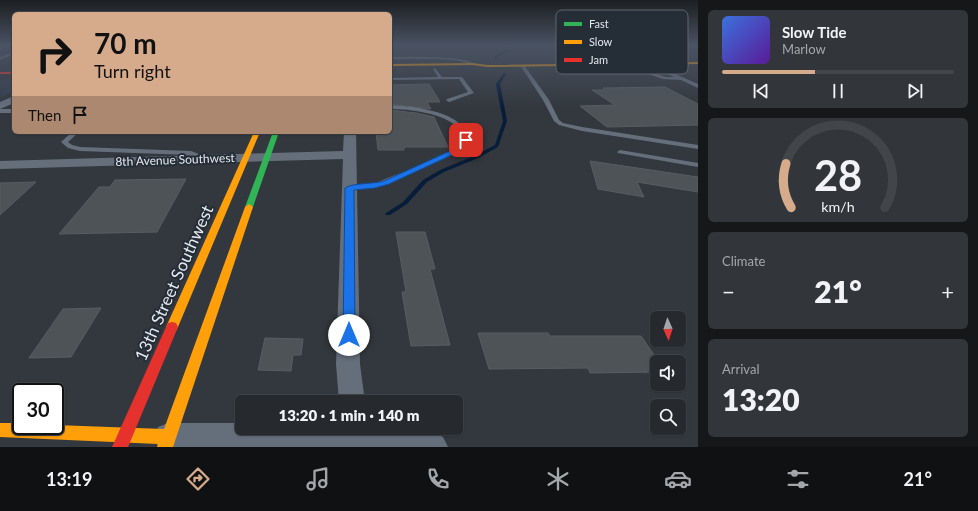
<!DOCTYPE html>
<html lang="en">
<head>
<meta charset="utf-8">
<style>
	body { margin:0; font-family:Lato,sans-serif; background:#32363a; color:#f1f3f6; height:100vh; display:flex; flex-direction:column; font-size:15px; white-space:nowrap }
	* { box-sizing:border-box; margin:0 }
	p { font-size:13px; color:#a4a7aa }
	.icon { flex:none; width:22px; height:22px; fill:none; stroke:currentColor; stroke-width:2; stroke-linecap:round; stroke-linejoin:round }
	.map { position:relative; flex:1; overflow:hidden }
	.details { display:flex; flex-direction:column; gap:10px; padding:10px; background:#151719; width:280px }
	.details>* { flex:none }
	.guide { position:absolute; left:12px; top:12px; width:380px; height:122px; border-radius:6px; box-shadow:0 1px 3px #0004,0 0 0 1px #42464a; background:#d6ab8b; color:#111; overflow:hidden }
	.needle { width:26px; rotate:177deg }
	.fabs { position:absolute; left:650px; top:311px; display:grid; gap:8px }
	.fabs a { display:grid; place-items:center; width:36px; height:36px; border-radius:6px; background:#262a2e; box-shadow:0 1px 3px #0004,0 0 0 1px #42464a; font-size:20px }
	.speed { position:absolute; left:12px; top:383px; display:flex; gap:8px; font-size:20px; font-weight:700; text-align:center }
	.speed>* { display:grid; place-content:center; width:52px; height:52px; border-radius:50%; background:#262a2e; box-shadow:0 1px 3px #0004,0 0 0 1px #42464a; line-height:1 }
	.speed .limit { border:2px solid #111; border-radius:6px; background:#fff; color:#111 }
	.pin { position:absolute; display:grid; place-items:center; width:34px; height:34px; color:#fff; margin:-17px; border-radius:8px; box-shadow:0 2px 6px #0006 }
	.me { position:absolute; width:44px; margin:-22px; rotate:0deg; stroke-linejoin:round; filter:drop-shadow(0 0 3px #0008) }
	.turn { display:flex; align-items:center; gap:14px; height:84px; padding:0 16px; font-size:18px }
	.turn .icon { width:52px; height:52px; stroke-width:2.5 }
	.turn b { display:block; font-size:28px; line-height:34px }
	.then { display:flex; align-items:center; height:38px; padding:0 16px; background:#0003; gap:8px; font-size:15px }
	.big { font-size:30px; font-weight:800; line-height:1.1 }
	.details .tile { flex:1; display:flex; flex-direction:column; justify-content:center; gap:6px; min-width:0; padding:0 14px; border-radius:6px; background:#32363a }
	.details .dial { align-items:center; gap:0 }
	.dial svg { height:104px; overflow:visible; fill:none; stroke:#42464a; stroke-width:7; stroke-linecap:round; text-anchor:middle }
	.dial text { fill:#f1f3f6; stroke:none }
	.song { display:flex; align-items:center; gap:12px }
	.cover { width:48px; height:48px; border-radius:6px; background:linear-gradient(135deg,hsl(220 70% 55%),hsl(270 70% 35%)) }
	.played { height:4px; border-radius:2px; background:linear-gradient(90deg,#d6ab8b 40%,#42464a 40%) }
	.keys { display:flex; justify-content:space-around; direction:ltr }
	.heat { display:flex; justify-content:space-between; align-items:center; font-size:22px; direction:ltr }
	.trip { position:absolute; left:235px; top:395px; width:228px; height:40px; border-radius:6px; background:#262a2e; box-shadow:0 1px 3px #0004,0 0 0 1px #42464a; font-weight:800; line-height:40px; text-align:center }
	.tabs { display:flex; height:64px; justify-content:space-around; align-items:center; background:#0f1112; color:#a4a7aa }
	.tabs .icon { width:28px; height:28px }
	.tabs .on { color:#d6ab8b }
	.tabs b { font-size:18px; color:#f1f3f6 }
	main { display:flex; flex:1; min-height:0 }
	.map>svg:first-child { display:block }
</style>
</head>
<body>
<main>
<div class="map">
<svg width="698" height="447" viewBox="0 0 698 447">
	<rect width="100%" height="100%" fill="#33383e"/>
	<polygon fill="#343f4e" points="14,79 14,91 0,98 0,80"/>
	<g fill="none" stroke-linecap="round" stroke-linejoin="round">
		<g fill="#071d39" fill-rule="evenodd">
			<polygon points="508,45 510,45 509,51 497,57 497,59 495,59 495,56 507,50"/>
			<polygon points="504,73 506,74 500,84 507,121 498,147 478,158 444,172 427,182 407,204 390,215 386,215 385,214 386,213 403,202 423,180 440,170 474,156 495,145 503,121 496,84"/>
		</g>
	</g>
	<g fill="#4e5358" stroke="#595d62">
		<polygon points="429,84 440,102 427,102 431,109 390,104 390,85"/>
		<polygon points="665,87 698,104 698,125 607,127 580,106 615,105 592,90 605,90 603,88"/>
		<polygon points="390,110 416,113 434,117 448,147 404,147 404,150 378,150 376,132 390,132"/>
		<polygon points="590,161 698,177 698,192 637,182 644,197 598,189"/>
		<polygon points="186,179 157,232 59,234 99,187 110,187 115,180"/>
		<polygon points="36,182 0,215 0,183"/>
		<polygon points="396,232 425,232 435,269 430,269 450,345 411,346 402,292 406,292"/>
		<polygon points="101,308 71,357 29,358 63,309"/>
		<polygon points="478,333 548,333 550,336 641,336 657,359 657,372 590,373 588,368 489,369"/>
		<polygon points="265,338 303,339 301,355 293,355 291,371 258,370"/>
	</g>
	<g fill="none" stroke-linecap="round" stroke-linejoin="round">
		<g fill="#656f7c" fill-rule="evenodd">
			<polygon points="5,45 11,45 0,50 0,48"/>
			<polygon points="14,52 14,54 0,60 0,57"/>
			<path d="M 390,57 C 405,57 466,55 474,64 L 472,65 C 456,56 410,60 390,59 Z"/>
			<polygon points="623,63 666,77 674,77 646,64 650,63 698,84 698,88 681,80 663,79 621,65"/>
			<polygon points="520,65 524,65 549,100 559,120 563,123 582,127 698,145 698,149 582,131 559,125 554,121 543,100"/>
			<polygon points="435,68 442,77 462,77 474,93 449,102 446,100 447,99 468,92 459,79 390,80 390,78 438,77 433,69"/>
			<path d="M 390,105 C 410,106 448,110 462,126 C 466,130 467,135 469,140 L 465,147 L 454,154 L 389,184 L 375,188 L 347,190 L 346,188 L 347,186 L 374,184 L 383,180 C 400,173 456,153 463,140 C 461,136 460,132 458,128 C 445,113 409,109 390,109 Z"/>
			<rect x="0" y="109" width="14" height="4"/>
			<polygon points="72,132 79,132 68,142 72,145 80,147 191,151 199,154 204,159 203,161 197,161 195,156 190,155 80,151 68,148 61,142"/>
			<polygon points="620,150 698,163 698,167 618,153 617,152"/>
		</g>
		<g fill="#656f7c" fill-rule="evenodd">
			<polygon points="14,96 14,103 0,109 0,102"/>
			<polygon points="344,132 356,132 360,364 365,402 339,402 336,364 343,159 0,169 0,161 343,151"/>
			<polygon points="168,423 242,423 242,428 389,428 433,432 443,437 448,447 158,447 154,437 158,427"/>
		</g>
		<polygon fill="#30b455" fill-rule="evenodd" points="273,132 279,132 253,207 252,209 246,209 245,207"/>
		<g fill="#ff9f0a" fill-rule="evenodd">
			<polygon points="698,62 698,64 488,67 472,65 390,66 390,64 472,63 488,65"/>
			<polygon points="254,132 260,132 178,327 176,331 172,332 168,331 166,327"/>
			<polygon points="249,204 253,207 173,447 157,447 158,444 0,437 0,423 21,423 21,426 55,426 55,425 164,429 245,207"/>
		</g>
		<g fill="#e5322d" fill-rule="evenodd">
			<rect x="0" y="72" width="14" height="2"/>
			<polygon points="172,322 176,323 178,327 128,447 112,447 166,327 168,323"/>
		</g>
	</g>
	<linearGradient id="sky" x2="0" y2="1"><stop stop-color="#1c1f22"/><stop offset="0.42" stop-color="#4a5363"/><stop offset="1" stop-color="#4a5363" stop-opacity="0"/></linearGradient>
	<rect width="698" height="108" fill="url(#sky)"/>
	<path fill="#1a73e8" stroke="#114b97" d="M 466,138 L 469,140 L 466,147 L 454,154 L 389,184 L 375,188 L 354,190 L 355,335 L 353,339 L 349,340 L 344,339 L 343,335 L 345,188 C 351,183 374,184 384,181 L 450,151 L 460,145 L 463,139 Z"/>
	<g text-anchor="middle" stroke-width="4" stroke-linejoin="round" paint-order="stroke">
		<g font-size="12" fill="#e4e9f0" stroke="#252d37">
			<text transform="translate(175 160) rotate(-2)" y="4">8th Avenue Southwest</text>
		</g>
		<g font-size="17" fill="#e4e9f0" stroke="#252d37">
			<text transform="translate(174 283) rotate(-66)" y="6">13th Street Southwest</text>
		</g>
	</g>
	<rect x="556" y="10" width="132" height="64" rx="6" fill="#252d37" stroke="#5e656e" stroke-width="1"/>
	<rect x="564" y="22" width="18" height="4" fill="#30b455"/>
	<rect x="564" y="40" width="18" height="4" fill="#ff9f0a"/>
	<rect x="564" y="58" width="18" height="4" fill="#e5322d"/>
	<g font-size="11" fill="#e4e9f0">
		<text x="589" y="28">Fast</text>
		<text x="589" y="46">Slow</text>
		<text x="589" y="64">Jam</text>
	</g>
</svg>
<div class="fabs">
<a><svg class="needle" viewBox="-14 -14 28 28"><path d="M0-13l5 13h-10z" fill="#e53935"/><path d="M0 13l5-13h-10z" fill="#a4a7aa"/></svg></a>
<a><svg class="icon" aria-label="sound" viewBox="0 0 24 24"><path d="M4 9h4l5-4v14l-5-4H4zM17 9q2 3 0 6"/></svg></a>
<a><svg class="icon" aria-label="search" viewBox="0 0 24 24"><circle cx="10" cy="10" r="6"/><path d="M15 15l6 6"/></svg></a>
</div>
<div class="speed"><div class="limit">30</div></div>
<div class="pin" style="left:466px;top:140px;background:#d93025"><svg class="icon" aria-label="arrive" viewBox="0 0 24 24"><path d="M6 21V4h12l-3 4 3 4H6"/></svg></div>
<svg class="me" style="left:349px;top:335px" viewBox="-20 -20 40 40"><circle r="19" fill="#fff"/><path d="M0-13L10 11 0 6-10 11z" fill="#1a73e8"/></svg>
<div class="trip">13:20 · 1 min · 140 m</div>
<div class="guide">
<div class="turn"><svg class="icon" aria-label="right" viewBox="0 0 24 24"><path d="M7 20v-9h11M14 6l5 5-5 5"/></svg><div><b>70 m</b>Turn right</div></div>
<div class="then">Then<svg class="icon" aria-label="arrive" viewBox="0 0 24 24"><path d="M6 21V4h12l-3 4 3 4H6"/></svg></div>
</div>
</div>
<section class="details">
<div class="tile">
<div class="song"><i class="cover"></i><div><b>Slow Tide</b><p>Marlow</p></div></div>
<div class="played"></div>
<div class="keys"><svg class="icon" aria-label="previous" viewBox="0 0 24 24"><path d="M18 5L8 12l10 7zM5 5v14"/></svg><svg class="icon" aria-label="pause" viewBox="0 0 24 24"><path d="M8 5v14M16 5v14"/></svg><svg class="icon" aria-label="next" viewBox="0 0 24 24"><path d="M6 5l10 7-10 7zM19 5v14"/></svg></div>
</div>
<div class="tile dial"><svg viewBox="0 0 100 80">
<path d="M14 69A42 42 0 1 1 86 69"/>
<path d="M14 69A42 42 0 0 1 10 35" stroke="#d6ab8b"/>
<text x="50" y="56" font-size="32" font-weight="700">28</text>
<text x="50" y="72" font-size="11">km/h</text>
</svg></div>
<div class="tile"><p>Climate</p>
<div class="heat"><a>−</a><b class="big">21°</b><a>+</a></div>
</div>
<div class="tile"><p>Arrival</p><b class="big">13:20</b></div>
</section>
</main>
<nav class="tabs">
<b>13:19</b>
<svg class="icon on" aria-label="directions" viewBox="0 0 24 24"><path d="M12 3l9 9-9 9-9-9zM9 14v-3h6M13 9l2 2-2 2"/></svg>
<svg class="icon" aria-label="music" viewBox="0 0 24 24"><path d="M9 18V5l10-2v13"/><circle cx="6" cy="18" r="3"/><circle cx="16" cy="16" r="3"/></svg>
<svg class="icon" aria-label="phone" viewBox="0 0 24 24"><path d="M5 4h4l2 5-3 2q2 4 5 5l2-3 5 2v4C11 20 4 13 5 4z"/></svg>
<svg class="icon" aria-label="climate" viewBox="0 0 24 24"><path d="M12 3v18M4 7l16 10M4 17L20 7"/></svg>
<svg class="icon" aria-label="car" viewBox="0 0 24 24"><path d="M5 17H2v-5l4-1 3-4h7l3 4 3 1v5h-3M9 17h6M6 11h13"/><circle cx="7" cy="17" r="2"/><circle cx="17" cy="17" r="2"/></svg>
<svg class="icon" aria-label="filters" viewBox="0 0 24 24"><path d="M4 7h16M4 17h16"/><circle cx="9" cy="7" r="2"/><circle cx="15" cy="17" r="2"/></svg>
<b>21°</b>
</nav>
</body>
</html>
